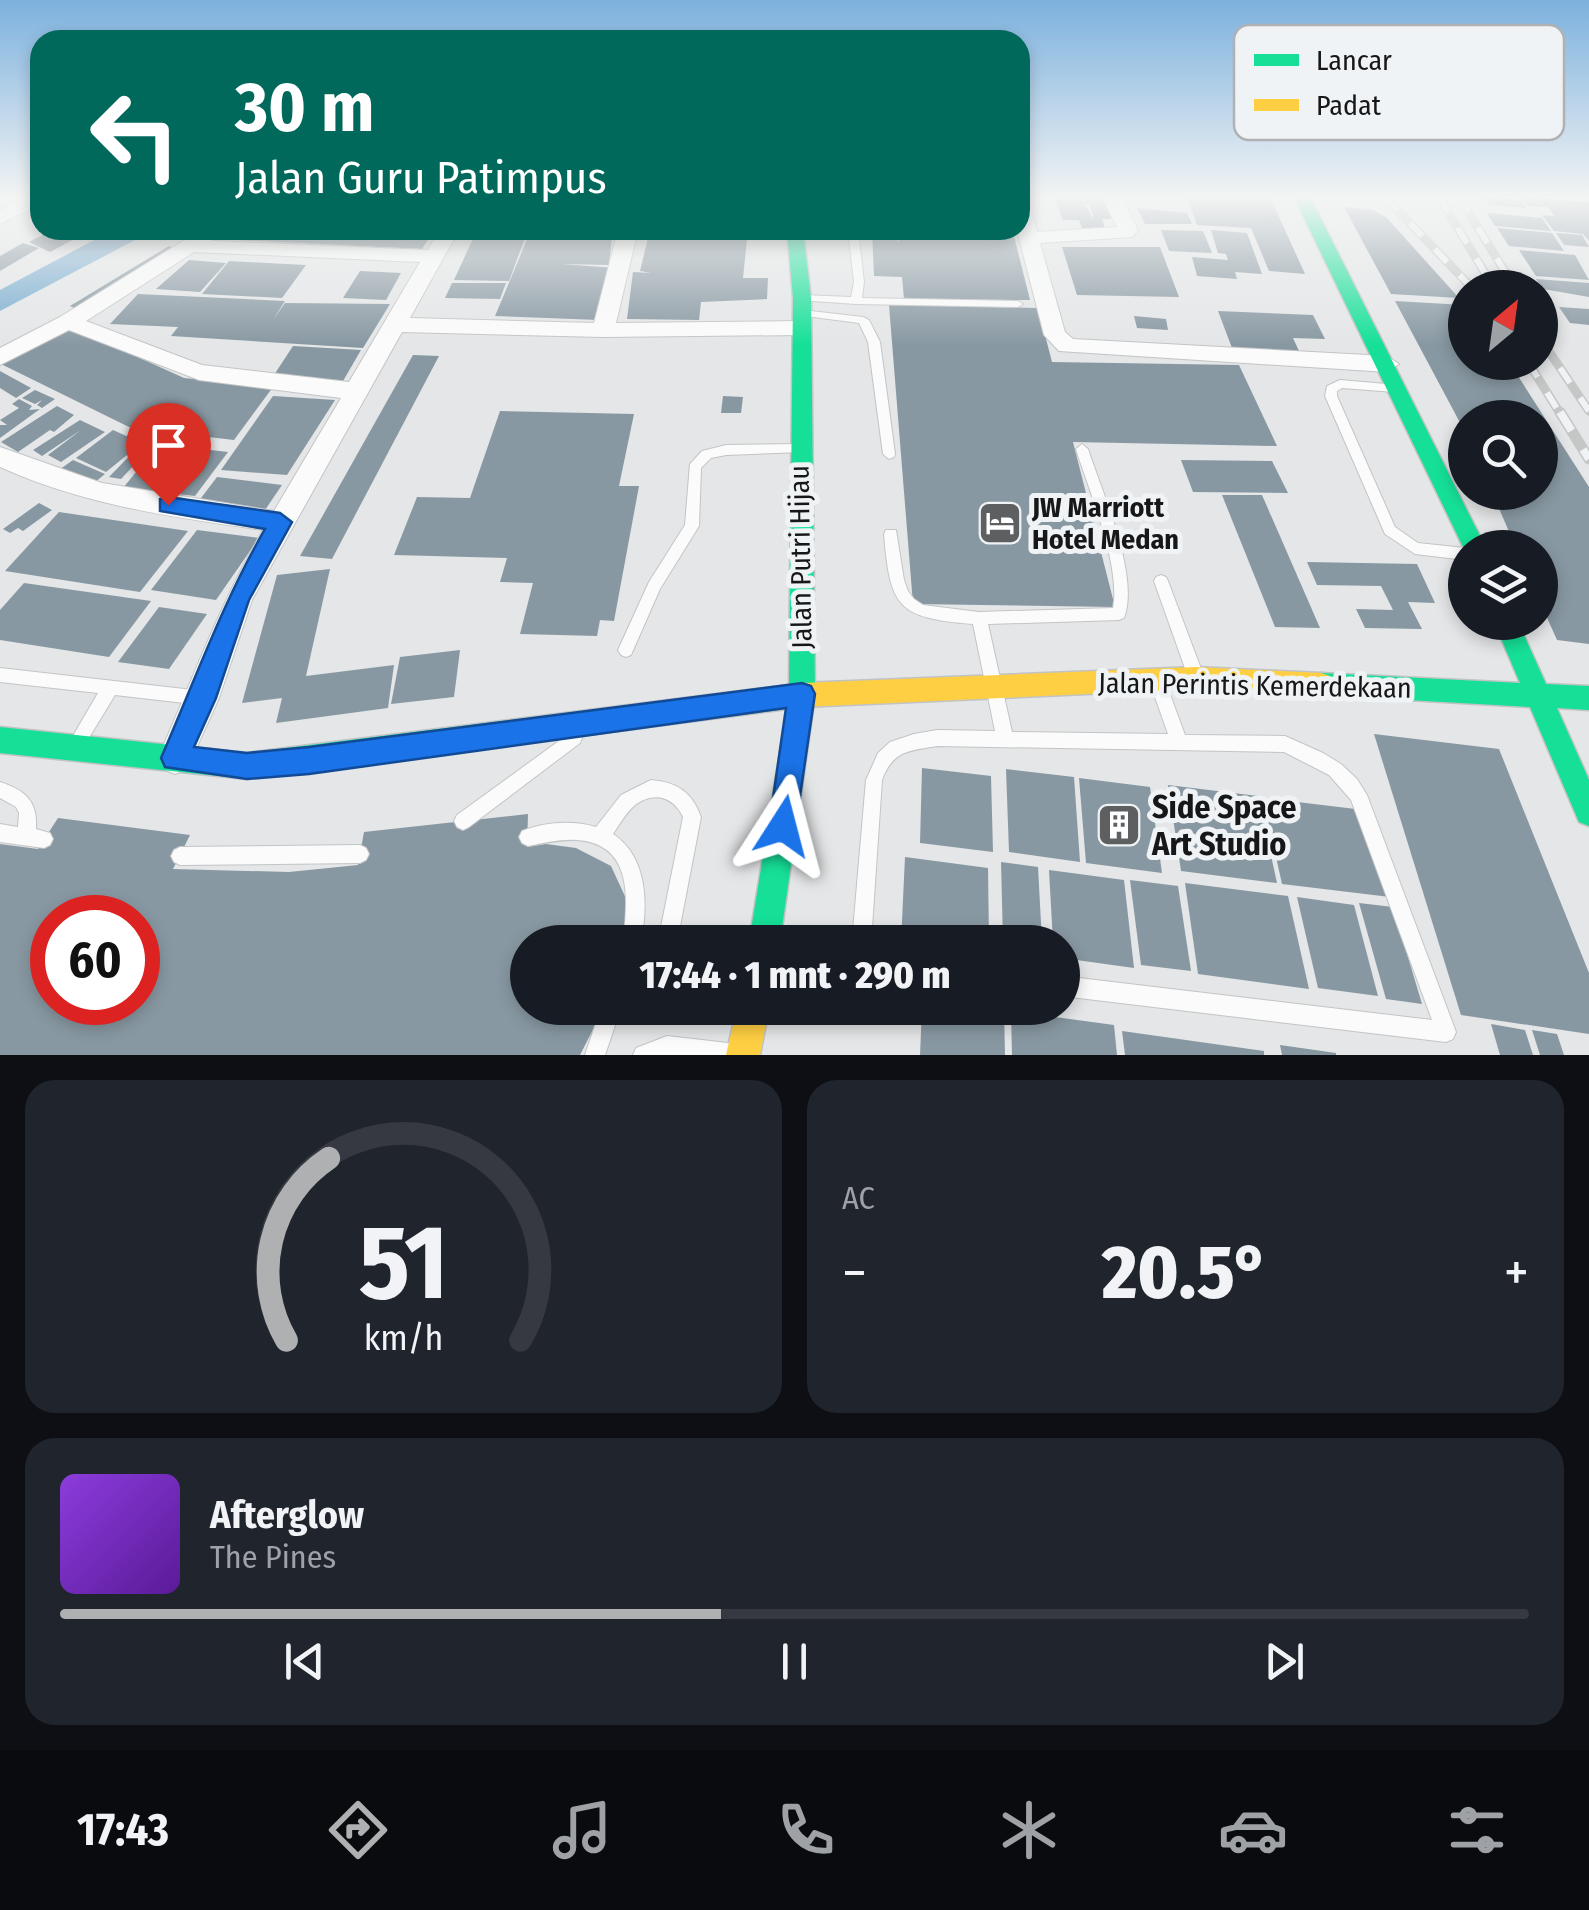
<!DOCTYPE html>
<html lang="id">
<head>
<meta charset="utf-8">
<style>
	body { margin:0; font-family:"Fira Sans Condensed",sans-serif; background:#20242c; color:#f1f3f6; height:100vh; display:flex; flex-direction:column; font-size:38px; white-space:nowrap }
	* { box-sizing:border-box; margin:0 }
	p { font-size:32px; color:#9ea1a6 }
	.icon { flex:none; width:55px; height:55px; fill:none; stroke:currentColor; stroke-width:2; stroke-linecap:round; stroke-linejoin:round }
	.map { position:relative; height:1055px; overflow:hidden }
	.drawer { display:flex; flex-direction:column; gap:25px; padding:25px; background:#0d0f14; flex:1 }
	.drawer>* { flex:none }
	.top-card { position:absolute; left:30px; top:30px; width:1000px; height:210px; border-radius:30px; box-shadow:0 5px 15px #0003; background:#00695c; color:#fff; overflow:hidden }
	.needle { width:65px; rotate:29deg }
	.buttons { position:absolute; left:1448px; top:270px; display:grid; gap:20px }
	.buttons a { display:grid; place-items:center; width:110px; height:110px; border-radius:50%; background:#171b24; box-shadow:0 5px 15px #0003; font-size:50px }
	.speed { position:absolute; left:30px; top:895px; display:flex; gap:20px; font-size:50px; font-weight:700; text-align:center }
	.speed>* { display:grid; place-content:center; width:130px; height:130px; border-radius:50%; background:#171b24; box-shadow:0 5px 15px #0003; line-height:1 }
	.speed .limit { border:15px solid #d22; background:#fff; color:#111 }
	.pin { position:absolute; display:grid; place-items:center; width:85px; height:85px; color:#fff; margin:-102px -42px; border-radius:50% 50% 50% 0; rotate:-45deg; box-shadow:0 0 10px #0007 }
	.pin .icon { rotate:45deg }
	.me { position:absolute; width:110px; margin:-55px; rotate:9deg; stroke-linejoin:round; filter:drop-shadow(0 0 8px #0008) }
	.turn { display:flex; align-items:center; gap:35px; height:210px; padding:0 40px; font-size:45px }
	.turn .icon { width:130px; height:130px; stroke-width:2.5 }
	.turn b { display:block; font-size:70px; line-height:85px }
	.big { font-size:75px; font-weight:800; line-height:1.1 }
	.drawer .widget { flex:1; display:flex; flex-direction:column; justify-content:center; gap:15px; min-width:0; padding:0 35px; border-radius:30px; background:#20242c }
	.drawer .dial { align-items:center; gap:0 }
	.dial svg { height:260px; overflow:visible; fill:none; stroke:#363941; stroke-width:7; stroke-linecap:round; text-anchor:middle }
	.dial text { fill:#f1f3f6; stroke:none }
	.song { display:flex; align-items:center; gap:30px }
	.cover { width:120px; height:120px; border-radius:15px; background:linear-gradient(135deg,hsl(270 70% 55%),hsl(270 70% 35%)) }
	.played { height:10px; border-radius:5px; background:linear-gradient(90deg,#afb0b2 45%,#363941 45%) }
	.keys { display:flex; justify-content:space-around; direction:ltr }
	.heat { display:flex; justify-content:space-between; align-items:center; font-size:55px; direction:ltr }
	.drawer .tiles { flex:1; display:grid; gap:25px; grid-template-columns:1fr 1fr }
	.widget:last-child { grid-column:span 2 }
	.trip { position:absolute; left:510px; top:925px; width:570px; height:100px; border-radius:50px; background:#171b24; box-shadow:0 5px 15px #0003; font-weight:800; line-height:100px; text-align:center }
	.menu { display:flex; height:160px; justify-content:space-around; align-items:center; background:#090b0e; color:#9ea1a6 }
	.menu .icon { width:70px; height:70px }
	.menu .on { color:#afb0b2 }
	.menu b { font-size:45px; color:#f1f3f6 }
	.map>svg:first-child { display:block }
</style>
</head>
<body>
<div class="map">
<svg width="1589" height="1055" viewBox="0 0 1589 1055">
	<rect width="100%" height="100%" fill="#e4e6e7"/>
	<polygon fill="#7aadcf" points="113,230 154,230 0,311 0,290"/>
	<g fill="#8898a2" fill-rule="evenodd">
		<polygon points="1053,197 1080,197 1094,220 1090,204 1085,204 1082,197 1104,197 1116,219 1102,219 1106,231 1083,231 1079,220 1063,220"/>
		<polygon points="1187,197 1270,197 1305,274 1269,271 1251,228 1197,225"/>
		<polygon points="1484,197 1521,200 1527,208 1489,205"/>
		<polygon points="1521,197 1589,202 1589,241 1583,234 1554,231 1542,215 1554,216 1548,207 1527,206"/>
		<polygon points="1344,207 1373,210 1386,217 1459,298 1391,294"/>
		<polygon points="1137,208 1187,213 1192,224 1145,224"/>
		<polygon points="1487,213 1542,218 1551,231 1495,226"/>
		<polygon points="1497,228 1552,233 1564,251 1509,246"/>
		<polygon points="52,230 66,230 80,236 50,252 29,242"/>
		<polygon points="245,230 434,230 422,249 236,240"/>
		<polygon points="477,230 528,230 509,281 454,280"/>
		<polygon points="531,230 602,230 599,237 612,237 609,265 561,264 616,268 599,320 495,316"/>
		<polygon points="650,230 748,230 743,278 768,278 767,299 701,302 699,320 627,319 633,272 651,273 640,271"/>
		<polygon points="872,230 896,230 898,242 902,235 1014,236 1030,300 904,299 902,277 874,276"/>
		<polygon points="1161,230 1203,231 1212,253 1169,251"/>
		<polygon points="1211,230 1247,233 1262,274 1235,272 1237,279 1197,276 1192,257 1228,260 1226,254 1218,253"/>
		<polygon points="1556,233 1582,235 1589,247 1564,245"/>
		<polygon points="23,243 39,248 0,271 0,256"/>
		<polygon points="169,246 182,252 80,311 70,306"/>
		<polygon points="1062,247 1160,247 1179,297 1077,295"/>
		<polygon points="1519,250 1575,255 1589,280 1536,276"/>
		<polygon points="189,260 226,263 200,292 156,289"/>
		<polygon points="229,261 286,264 306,265 282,298 202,294"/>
		<polygon points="360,271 381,272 401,273 386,300 343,298"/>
		<polygon points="1536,279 1589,283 1589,297 1543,289"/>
		<polygon points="452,283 506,283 500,299 445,298"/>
		<polygon points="138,294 285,301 273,320 285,303 390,304 363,348 171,336 178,327 110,324"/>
		<polygon points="1395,301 1465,305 1465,362 1509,362 1589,487 1589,644 1557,640 1540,602 1540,548 1516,548 1492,492 1540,492 1540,418 1465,418 1465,432"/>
		<polygon points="889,305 1038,308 1052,362 1239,365 1277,446 1073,442 1115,607 913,604"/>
		<polygon points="1559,307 1589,309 1589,325 1570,323"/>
		<polygon points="1218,311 1313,315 1325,339 1293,338 1299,351 1232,348"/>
		<polygon points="1134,316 1166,319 1168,330 1137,328"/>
		<polygon points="67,325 184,378 273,387 234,440 131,428 1,364"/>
		<polygon points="293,346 361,350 343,381 272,378"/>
		<polygon points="413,355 439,356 332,559 300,556"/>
		<polygon points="0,371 31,388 16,398 0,388"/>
		<polygon points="35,390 55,399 42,408 37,405 42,400 35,404 22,398"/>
		<polygon points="273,396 335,400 287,475 221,470"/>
		<polygon points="723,396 743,397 741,413 721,413"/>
		<polygon points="19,399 32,406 29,410 40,409 0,438 0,425 7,425 0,420 19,408 12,404"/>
		<polygon points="57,406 74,415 54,432 50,430 18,452 1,442"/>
		<polygon points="500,411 634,414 619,486 639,486 614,621 600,620 597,636 520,634 533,583 500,582 507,558 394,555 417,497 470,498"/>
		<polygon points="80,420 105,432 61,462 48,455 81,430 42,456 33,450"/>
		<polygon points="113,430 142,443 106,472 76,458"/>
		<polygon points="141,444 153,445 121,479 109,477"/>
		<polygon points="159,444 228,452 195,496 123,488"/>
		<polygon points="73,460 105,474 89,487 56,472"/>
		<polygon points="1181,460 1272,461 1288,493 1193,492"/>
		<polygon points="217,477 282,485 265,510 198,502"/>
		<polygon points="1222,495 1262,495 1320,628 1275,627"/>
		<polygon points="39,503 52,510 23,531 18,528 10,533 3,529"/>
		<polygon points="59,512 188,531 140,592 5,571"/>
		<polygon points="197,530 259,538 216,600 151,590"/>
		<polygon points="1307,562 1417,564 1435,603 1408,602 1422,629 1365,628 1356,609 1393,610 1381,586 1317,585"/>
		<polygon points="330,569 306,676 394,665 388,708 276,723 282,698 242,703 277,575"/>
		<polygon points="24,583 151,601 109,657 0,640 0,610"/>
		<polygon points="159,607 207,614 169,669 118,662"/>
		<polygon points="460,650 454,697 391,704 400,657"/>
		<polygon points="1374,734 1499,749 1589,973 1589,1034 1461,1015"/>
		<polygon points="922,768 991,776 993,852 920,843"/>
		<polygon points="1006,769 1074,777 1080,862 1009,852"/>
		<polygon points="1079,778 1150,787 1162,873 1086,863"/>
		<polygon points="1168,785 1258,796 1277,883 1181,871"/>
		<polygon points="1263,798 1364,810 1390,897 1282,884"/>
		<path d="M 528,814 L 527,847 L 546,844 L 576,848 L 611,866 L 629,905 L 629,942 L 528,942 L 528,1008 L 604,1008 L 580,1055 L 0,1055 L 0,844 L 38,849 L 58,818 L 190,835 L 173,869 L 289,872 L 358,865 L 364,832 ZM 52,918 L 138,918 L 138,1002 L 52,1002 Z"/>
		<polygon points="905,857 988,868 989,942 901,942"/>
		<polygon points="1001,862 1038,867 1042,942 1003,942"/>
		<polygon points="1049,870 1124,880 1134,968 1062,958 1062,942 1053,942"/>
		<polygon points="1130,880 1178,886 1191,971 1141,965"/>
		<polygon points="1185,883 1288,896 1309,989 1198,974"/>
		<polygon points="1297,897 1354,905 1378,996 1318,988"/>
		<polygon points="1359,903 1393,907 1422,1004 1386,999"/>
		<polygon points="922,1008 1004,1008 1005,1055 920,1055"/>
		<polygon points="1011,1011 1114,1025 1117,1055 1012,1055"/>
		<polygon points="1491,1024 1525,1030 1533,1055 1500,1055"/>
		<polygon points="1532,1030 1557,1034 1564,1055 1540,1055"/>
		<polygon points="1122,1031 1264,1051 1264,1055 1125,1055"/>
		<polygon points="1280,1045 1336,1053 1336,1055 1282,1055"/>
	</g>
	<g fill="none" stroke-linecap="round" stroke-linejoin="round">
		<g stroke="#c3c4c5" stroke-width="2">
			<g id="lane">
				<polygon points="791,230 832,230 827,233 795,235 791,234"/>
				<polygon points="848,230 858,230 864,282 862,298 1018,301 1023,304 1018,307 856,304 798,300 797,298 802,295 851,297 854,282"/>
				<polygon points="802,310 863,317 869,320 880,342 895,454 894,457 889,459 883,454 868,342 859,323 798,315 797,313"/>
				<polygon points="1340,380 1398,385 1400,388 1398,391 1394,392 1342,388 1337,391 1337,396 1395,527 1418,543 1465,548 1465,560 1415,554 1385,534 1325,396 1327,386"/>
				<polygon points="798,444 804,449 803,452 726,455 711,458 701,468 699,526 660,589 631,655 626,657 621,655 618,650 649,582 685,525 690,464 702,451 726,445"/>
				<path d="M 1082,444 L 1088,449 C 1102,492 1140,576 1124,618 L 1119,620 L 988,624 L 1012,732 L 1168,734 L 1151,686 L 1153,681 L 1159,679 L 1165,681 L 1167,686 L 1185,735 L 1285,736 L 1323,753 L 1341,764 L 1357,779 L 1367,795 L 1456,1032 L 1453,1039 L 1446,1042 L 1062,996 L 1062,976 L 1432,1020 L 1351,800 L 1329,775 L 1284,752 L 937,746 C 909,751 893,750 882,780 L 871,942 L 852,942 L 866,780 L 878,753 L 890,742 L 914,734 L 937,730 L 995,731 L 973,624 C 898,618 890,608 884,534 L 886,530 L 896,530 L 904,580 L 908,591 L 914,599 L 923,605 L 979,612 L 1113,608 C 1121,565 1089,491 1076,449 Z"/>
				<polygon points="1161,575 1166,577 1168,581 1203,674 1201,679 1195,681 1189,679 1187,674 1154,581 1156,577"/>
				<polygon points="0,668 202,691 208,693 210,698 208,703 202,705 115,695 84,746 78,749 72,746 70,741 98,693 0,682"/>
				<polygon points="574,730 580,733 582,738 580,743 469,827 463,830 457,827 454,821 457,815"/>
				<path d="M 651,780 C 677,782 692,792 701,817 L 677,942 L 658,942 L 683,817 C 673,796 653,791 634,806 C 626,813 619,825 613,834 C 648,857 648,905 641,942 L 623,942 C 628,901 634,844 577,840 C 560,839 544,843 528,846 L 522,843 L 519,837 L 522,831 C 545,822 572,820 596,827 L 621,795 Z"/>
				<path d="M 0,782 C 25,790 38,801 36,829 L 50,833 L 53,839 L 50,845 L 44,848 L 0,842 L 0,824 L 18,827 L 19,813 L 16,807 L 0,798 Z"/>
				<polygon points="360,845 366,848 369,854 366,860 360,863 180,865 174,862 171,856 174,850 180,847"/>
				<polygon points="601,1008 621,1008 605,1055 585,1055"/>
				<polygon points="667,1036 728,1043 735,1046 738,1053 737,1055 633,1055 636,1048"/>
			</g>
		</g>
		<g stroke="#c3c4c5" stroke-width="2">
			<g id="street">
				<polygon points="24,197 40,197 40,204 0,224 0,210"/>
				<polygon points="1102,197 1121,197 1138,230 1132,237 1040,243 1065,332 1073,339 1387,356 1399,364 1387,372 1059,351 1044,335 1017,230 1020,200 1030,206 1037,232 1117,227"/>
				<path d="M 201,230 L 225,230 L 212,241 L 428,250 L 439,230 L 459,230 L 410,318 L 594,323 L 616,238 L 626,232 L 636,238 L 616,323 L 801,321 L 812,328 L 801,335 L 603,337 L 402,332 L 252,600 L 219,698 L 187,769 L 175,774 L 163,769 L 158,758 C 192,681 220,603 263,530 C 172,517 83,505 0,467 L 0,447 L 102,483 L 274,511 L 341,398 L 199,380 L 69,330 L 0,365 L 0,348 L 60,317 ZM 194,252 L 195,252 L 420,262 L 349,382 L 202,365 L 86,321 Z"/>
			</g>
		</g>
		<g stroke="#c2c3c4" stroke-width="3">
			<g id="fast">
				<polygon points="1294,197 1310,197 1486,548 1465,548 1465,551"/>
				<polygon points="787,230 803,230 811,298 815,695 780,942 749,942 787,709 247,779 0,753 0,727 247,753 789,685 793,298"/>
				<polygon points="1494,622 1518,622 1546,684 1589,686 1589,710 1557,708 1589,780 1589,826 1579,822 1530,707 1321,695 1312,692 1308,684 1312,676 1321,673 1520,683"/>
			</g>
		</g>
		<g stroke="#c2c3c4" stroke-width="3">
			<g id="slow">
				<polygon points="1196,667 1321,673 1330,676 1334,684 1330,692 1321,695 1196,689 802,707 793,703 789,695 793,687 802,683"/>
				<polygon points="737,1008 769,1008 760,1055 726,1055"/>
			</g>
		</g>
		<use href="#lane" fill="#fbfbfb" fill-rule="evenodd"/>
		<use href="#street" fill="#fbfbfb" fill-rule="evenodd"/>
		<use href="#fast" fill="#16e098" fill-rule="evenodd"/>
		<use href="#slow" fill="#ffcf43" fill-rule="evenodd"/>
		<g stroke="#c5c7c7" stroke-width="9">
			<g id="rail-far1">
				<polyline points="1385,197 1472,288"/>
				<polyline points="1439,197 1494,288"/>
				<polyline points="1459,197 1515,288"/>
				<polyline points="1540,338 1589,411"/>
				<polyline points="1528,362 1561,415"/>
			</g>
		</g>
		<g stroke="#c5c7c7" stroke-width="11">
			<polyline id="rail" points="1560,412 1589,459"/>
		</g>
		<use href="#rail-far1" stroke="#f0f3f5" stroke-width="6" stroke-dasharray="18" stroke-linecap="butt"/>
		<use href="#rail" stroke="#f0f3f5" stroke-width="8" stroke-dasharray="22" stroke-linecap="butt"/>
	</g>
	<linearGradient id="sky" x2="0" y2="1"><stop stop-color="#7cb1de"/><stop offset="0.57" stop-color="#f3f4f4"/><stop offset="1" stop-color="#f3f4f4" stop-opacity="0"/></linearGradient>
	<rect width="1589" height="345" fill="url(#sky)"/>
	<path fill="#1a73e8" stroke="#114b97" stroke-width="2.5" d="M 168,497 L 280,513 L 292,522 L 249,600 L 216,698 L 194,747 L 247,753 L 309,747 L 802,683 L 811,686 L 815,694 L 794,837 L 783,841 L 773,837 L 769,826 L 786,708 L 309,774 L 247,779 L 165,767 L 161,758 C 195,680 223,602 265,529 L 160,511 L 160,499 Z"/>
	<defs>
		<g id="hotel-square" transform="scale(2.25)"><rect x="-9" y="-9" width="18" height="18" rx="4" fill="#5e5f60" stroke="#f0f3f5"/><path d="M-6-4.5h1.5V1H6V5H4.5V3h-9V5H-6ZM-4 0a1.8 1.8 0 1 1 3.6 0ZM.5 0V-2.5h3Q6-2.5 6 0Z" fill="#fff"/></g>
		<g id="building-square" transform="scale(2.25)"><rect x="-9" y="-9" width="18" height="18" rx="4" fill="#5e5f60" stroke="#f0f3f5"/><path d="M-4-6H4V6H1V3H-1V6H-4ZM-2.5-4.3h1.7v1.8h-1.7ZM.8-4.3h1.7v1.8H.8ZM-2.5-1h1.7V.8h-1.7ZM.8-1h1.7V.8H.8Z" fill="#fff"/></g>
	</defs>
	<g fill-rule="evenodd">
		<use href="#hotel-square" x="1000" y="523"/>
		<use href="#building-square" x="1119" y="825"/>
	</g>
	<g text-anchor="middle" stroke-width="10" stroke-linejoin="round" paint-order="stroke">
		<g font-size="28" font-weight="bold" fill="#161718" stroke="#f0f3f5" text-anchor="start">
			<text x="1032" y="517">JW Marriott<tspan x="1032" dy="32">Hotel Medan</tspan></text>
		</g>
		<g font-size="28" fill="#161718" stroke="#f0f3f5">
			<text transform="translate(800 557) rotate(-91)" y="10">Jalan Putri Hijau</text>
			<text transform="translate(1255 685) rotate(1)" y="10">Jalan Perintis Kemerdekaan</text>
		</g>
		<g font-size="32" font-weight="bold" fill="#161718" stroke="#f0f3f5" text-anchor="start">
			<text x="1152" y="818">Side Space<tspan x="1152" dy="37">Art Studio</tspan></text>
		</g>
	</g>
	<rect x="1234" y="25" width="330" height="115" rx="15" fill="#f0f3f5" stroke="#afb1b3" stroke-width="2.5"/>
	<rect x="1254" y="54" width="45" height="12" fill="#16e098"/>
	<rect x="1254" y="99" width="45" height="12" fill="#ffcf43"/>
	<g font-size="28" fill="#161718">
		<text x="1316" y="70">Lancar</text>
		<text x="1316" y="115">Padat</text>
	</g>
</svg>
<div class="buttons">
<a><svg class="needle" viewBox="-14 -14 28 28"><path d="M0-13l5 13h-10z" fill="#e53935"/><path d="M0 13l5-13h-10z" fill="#9ea1a6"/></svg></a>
<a><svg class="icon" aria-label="search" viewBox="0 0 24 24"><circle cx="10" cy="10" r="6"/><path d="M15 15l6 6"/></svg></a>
<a><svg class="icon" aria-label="layers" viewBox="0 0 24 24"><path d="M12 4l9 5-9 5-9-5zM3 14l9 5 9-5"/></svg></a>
</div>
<div class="speed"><div class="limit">60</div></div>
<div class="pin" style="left:168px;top:505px;background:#d93025"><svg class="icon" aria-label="arrive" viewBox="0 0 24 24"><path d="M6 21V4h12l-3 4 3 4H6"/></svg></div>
<svg class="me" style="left:783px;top:826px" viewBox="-20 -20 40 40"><path d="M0-17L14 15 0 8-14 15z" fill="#1a73e8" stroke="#fff" stroke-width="4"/></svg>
<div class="trip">17:44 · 1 mnt · 290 m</div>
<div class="top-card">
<div class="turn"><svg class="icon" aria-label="left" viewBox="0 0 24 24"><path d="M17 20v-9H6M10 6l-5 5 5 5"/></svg><div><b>30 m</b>Jalan Guru Patimpus</div></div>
</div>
</div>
<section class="drawer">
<div class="tiles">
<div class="widget dial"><svg viewBox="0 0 100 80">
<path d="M14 69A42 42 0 1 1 86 69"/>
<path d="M14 69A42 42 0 0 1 27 13" stroke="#afb0b2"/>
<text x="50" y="56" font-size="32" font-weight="700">51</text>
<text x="50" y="72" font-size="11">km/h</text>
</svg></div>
<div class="widget"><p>AC</p>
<div class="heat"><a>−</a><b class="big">20.5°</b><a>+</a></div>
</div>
<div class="widget">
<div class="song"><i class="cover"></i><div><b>Afterglow</b><p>The Pines</p></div></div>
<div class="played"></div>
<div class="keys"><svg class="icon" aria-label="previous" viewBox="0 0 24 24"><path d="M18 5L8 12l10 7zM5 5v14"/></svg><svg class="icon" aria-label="pause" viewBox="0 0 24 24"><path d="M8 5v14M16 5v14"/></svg><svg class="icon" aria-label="next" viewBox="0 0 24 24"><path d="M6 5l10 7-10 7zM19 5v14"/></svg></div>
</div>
</div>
</section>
<nav class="menu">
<b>17:43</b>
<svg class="icon on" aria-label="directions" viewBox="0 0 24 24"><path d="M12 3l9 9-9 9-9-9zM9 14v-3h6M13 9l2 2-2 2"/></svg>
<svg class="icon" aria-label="music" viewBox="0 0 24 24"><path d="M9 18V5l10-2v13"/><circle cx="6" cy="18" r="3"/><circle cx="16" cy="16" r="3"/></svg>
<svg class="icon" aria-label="phone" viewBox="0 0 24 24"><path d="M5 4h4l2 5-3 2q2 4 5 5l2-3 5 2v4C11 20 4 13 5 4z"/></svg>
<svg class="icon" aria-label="climate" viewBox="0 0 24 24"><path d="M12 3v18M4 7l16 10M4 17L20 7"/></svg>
<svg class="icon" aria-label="car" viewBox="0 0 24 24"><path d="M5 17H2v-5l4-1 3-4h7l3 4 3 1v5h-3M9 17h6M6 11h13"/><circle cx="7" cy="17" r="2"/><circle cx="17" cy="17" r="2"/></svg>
<svg class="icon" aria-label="filters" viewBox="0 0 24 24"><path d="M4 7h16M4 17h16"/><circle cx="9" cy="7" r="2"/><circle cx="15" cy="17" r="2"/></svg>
</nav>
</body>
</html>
